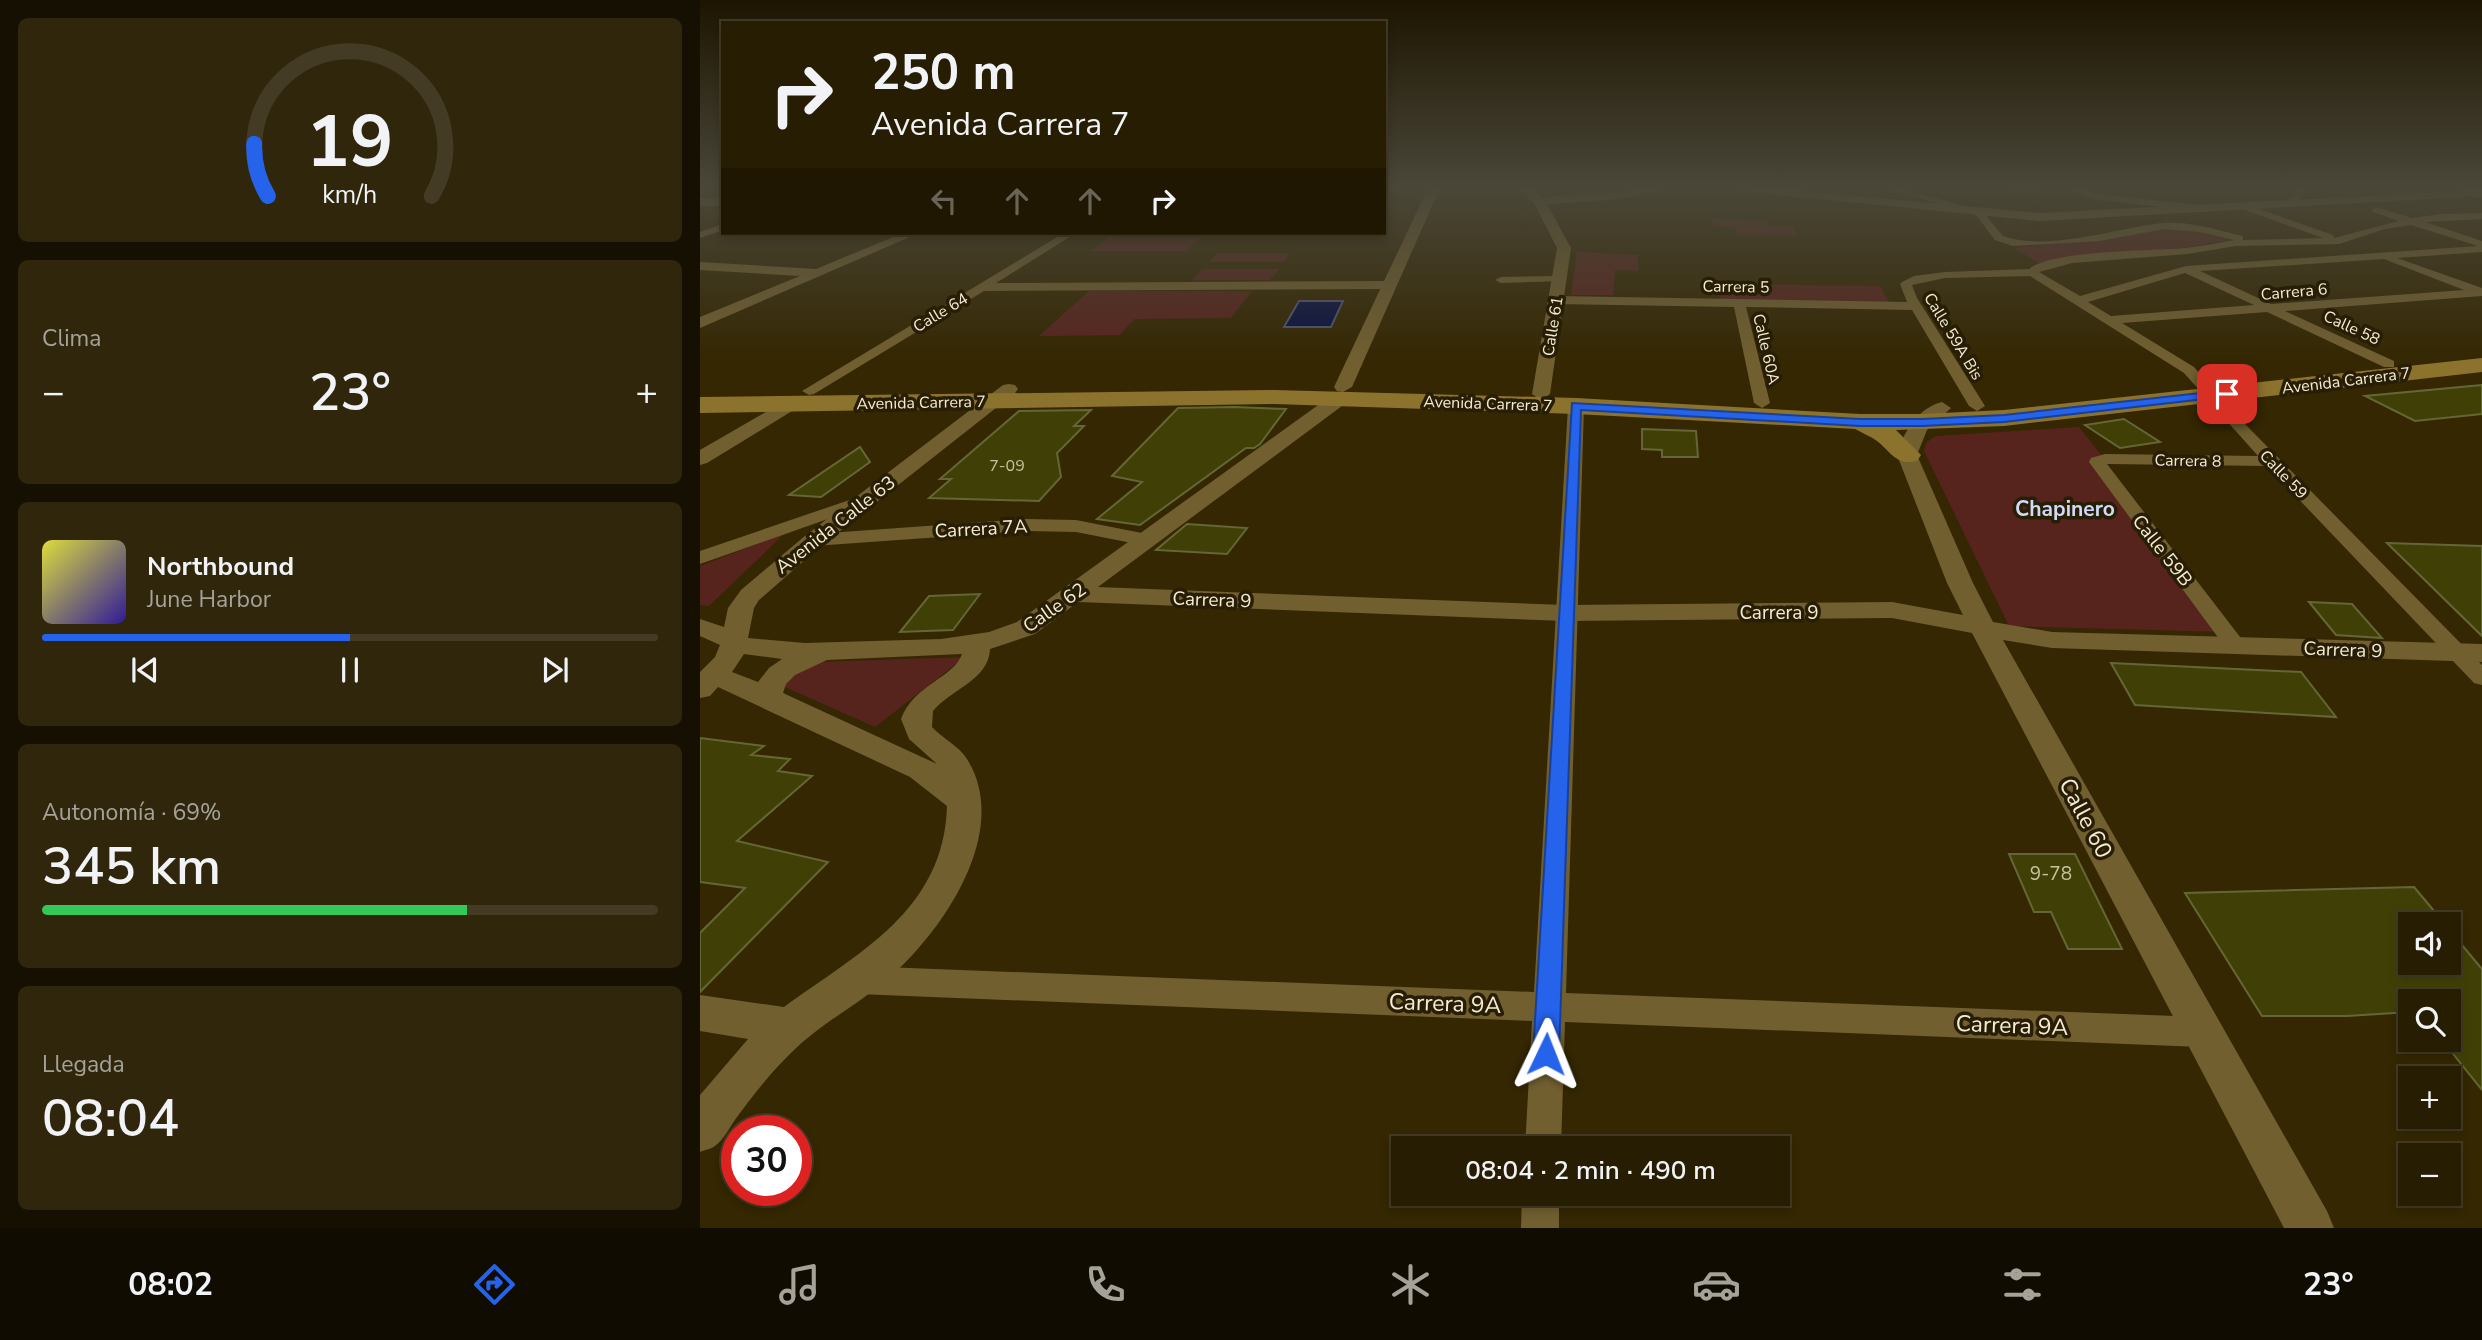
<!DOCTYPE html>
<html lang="es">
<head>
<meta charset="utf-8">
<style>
	body { margin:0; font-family:"Nunito Sans",sans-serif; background:#2f260c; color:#f1f3f6; height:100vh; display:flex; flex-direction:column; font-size:26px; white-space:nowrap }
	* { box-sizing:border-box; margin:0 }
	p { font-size:23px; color:#a4a299 }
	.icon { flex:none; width:38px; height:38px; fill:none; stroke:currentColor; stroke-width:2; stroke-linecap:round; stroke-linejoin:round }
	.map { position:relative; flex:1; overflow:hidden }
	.side { display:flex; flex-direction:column; gap:18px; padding:18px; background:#151001; width:700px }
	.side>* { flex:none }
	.hud { position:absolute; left:21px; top:21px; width:665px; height:214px; border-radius:0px; box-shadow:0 4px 10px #0003,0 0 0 2px #433b24; background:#271d02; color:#f1f3f6; overflow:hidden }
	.fabs { position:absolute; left:1698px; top:912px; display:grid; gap:14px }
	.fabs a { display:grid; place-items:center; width:63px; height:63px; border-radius:0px; background:#271d02; box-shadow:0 4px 10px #0003,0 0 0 2px #433b24; font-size:35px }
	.speed { position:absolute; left:21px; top:1115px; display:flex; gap:14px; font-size:35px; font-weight:700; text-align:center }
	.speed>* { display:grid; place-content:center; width:91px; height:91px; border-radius:50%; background:#271d02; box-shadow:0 4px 10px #0003,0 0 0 2px #433b24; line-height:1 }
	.speed .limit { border:10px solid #d22; background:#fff; color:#111 }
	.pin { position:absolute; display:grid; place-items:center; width:60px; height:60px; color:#fff; margin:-30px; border-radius:14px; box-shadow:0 4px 10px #0006 }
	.me { position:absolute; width:77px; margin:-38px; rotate:2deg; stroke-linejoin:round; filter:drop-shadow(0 0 5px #0008) }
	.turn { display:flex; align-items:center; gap:24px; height:147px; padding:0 35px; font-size:32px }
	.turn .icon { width:91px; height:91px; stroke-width:2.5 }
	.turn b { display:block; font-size:49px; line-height:60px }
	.lanes { display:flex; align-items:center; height:66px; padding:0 35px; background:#0003; justify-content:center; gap:35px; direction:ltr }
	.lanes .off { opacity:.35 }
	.big { font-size:52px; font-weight:600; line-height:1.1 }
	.side .widget { flex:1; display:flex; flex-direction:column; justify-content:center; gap:10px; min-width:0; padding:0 24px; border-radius:10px; background:#2f260c }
	.side .dial { align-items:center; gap:0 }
	.dial svg { height:182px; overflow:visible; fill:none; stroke:#433b24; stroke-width:7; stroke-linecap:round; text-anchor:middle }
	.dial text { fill:#f1f3f6; stroke:none }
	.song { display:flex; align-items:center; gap:21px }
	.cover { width:84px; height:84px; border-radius:10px; background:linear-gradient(135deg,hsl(60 70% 55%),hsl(250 70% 35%)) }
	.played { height:7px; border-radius:4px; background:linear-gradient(90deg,#2563eb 50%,#433b24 50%) }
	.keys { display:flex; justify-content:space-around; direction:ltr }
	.heat { display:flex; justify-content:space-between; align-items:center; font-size:38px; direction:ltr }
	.charge { height:10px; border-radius:5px; background:linear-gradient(90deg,#34c759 69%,#433b24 0) }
	.trip { position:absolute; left:691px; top:1136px; width:399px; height:70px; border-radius:0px; background:#271d02; box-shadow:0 4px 10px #0003,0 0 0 2px #433b24; font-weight:600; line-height:70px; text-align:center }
	.tabs { display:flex; height:112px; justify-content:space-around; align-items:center; background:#100c01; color:#a4a299 }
	.tabs .icon { width:49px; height:49px }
	.tabs .active { color:#2563eb }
	.tabs b { font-size:32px; color:#f1f3f6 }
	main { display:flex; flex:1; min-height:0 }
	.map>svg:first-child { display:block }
</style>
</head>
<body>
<main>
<section class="side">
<div class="widget dial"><svg viewBox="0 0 100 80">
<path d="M14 69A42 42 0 1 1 86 69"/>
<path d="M14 69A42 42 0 0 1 8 46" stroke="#2563eb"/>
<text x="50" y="56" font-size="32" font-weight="700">19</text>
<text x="50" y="72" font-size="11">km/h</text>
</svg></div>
<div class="widget"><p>Clima</p>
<div class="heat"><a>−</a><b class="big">23°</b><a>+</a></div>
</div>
<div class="widget">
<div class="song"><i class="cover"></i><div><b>Northbound</b><p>June Harbor</p></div></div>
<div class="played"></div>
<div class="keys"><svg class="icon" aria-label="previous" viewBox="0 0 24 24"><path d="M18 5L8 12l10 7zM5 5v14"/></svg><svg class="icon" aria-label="pause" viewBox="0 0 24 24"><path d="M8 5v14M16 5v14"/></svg><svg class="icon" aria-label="next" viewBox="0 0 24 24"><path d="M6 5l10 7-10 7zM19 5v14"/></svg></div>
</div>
<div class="widget"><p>Autonomía · 69%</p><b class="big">345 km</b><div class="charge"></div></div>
<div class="widget"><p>Llegada</p><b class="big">08:04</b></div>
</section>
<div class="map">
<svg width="1782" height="1228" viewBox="0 0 1782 1228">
	<rect width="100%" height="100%" fill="#342702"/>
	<g fill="#57241d">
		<polygon points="1012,219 1065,220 1069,227 1093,227 1097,235 1037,235 1034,227 1014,227"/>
		<polygon points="1483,228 1529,240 1482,248 1429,251 1341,264 1314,248 1411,238 1451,229"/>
		<polygon points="415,233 506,233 486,251 391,251"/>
		<polygon points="877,252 938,255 938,271 915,270 913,295 871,295"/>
		<polygon points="518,253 590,253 583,262 509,262"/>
		<polygon points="502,269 579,269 570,280 492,280"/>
		<polygon points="1017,284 1180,286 1190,303 1020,300"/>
		<polygon points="389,291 552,291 531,318 435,319 419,335 339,336"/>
		<polygon points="1379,427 1402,456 1526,632 1309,626 1224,451 1227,442 1236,436"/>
		<polygon points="85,533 9,606 0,605 0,566"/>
		<polygon points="265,657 175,727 85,687 85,676 118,662"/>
	</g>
	<polygon fill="#091142" stroke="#50526d" stroke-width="2" points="599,301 643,301 631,327 584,327"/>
	<g fill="#404006" stroke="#656635" stroke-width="2">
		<polygon points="1782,385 1782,414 1715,421 1665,396"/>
		<polygon points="534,407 586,409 560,444 554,448 546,448 440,525 397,519 442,482 412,476 478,408"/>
		<polygon points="391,410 374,426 384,426 357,453 361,477 339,501 229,498 251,479 240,479 319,411"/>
		<polygon points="1424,419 1460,442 1420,448 1385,425"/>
		<polygon points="942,429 996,431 998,457 962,457 962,450 942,449"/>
		<polygon points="160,447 170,462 121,497 89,495"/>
		<polygon points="487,524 547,528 527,554 456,550"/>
		<polygon points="1687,543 1782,546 1782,636"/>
		<polygon points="280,594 253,630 200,632 229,596"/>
		<polygon points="1609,602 1652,604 1682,638 1636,635"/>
		<polygon points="1411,663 1601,672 1636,717 1435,705"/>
		<polygon points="0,738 64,746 51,755 90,759 78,771 112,776 37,841 128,862 0,992 0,933 45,888 0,882"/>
		<polygon points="1309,854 1375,854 1422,949 1368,949 1351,912 1334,912"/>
		<polygon points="1714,887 1745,924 1710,924 1710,962 1748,962 1748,928 1782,969 1782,1090 1742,1040 1748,1040 1748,1001 1710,1001 1710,1012 1647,1016 1562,1016 1485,893"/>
	</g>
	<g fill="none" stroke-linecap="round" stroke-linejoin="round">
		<g fill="#715f30" fill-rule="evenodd">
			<path d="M 1185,188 L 1199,188 L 1282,211 L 1303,236 C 1347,252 1416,228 1463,223 C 1489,221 1518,230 1543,236 L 1543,240 L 1623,238 L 1542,209 L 1540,207 L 1545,204 L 1633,235 L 1634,238 L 1699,221 L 1673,212 L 1671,210 L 1676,207 L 1712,218 L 1741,214 L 1782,213 L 1782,219 L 1725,222 L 1782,241 L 1782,252 L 1697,258 L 1782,288 L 1782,296 L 1585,311 L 1694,361 L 1694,367 L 1684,367 L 1567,312 L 1422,323 L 1494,367 L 1547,426 L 1782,665 L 1782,685 L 1774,683 L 1567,466 L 1407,464 L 1547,646 L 1544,651 L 1528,651 L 1389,462 L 1391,458 L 1405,454 L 1558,456 L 1484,373 L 1330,276 L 1245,278 L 1212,285 L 1217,298 L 1285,406 L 1277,411 L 1269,406 L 1212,310 L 1046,307 L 1070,403 L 1062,408 L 1054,403 L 1034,307 L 855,304 L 849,300 L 855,296 L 1207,302 L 1200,284 L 1202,282 L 1214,276 L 1245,272 L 1329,269 C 1351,250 1453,251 1486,248 C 1502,246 1518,243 1534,240 L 1499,232 L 1465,229 L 1399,241 L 1313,246 L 1295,240 L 1276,215 ZM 1711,225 L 1778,246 L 1486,266 L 1380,296 L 1339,272 L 1372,263 L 1487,254 L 1536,246 L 1639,244 L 1685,229 ZM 1684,259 L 1764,290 L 1571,304 L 1500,271 ZM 1485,273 L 1554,305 L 1411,316 L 1388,302 Z"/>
			<path d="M 1308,188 L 1341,188 C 1334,193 1315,193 1308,188 Z"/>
			<polygon points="1379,188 1394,193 1506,206 1511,209 1506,212 1392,199 1368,189"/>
			<path d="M 1597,188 L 1605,188 C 1602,198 1595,208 1583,207 L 1583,203 L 1594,196 Z"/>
			<polygon points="1763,191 1782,191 1782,197 1760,196 1760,192"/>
			<polygon points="23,224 23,230 0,238 0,232"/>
			<polygon points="364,233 376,233 296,283 690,281 696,285 690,289 284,291 114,394 109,395 102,391"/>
			<polygon points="859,276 865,279 863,281 801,283 795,280 801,277"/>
			<polygon points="876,401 884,406 866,993 1501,1017 1513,1021 1517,1032 1513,1043 1501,1047 865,1022 861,1148 825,1148 832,1021 158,994 147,990 142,980 147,970 158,966 834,992 868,406"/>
			<polygon points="167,494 173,495 176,499 173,503 0,564 0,551"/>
			<polygon points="326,519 376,520 447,534 456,540 447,546 376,532 326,531 114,546 105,540 114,534"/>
			<polygon points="822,1194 859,1194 859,1228 821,1228"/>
		</g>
		<g fill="#715f30" fill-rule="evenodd">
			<polygon points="728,188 740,188 652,387 643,392 637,391 634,387"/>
			<polygon points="818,188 831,188 842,197 968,188 962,191 909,200 847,204 871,248 850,394 841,400 832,394 857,248 834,203"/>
			<polygon points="1036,188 1073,188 1339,213 1762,191 1782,188 1782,191 1763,197 1339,221 1042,191"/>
			<rect x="0" y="198" width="23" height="8"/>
			<polygon points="203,233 219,233 0,328 0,317 100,276 0,270 0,262 116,269"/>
			<path d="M 309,384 L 315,385 L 318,389 L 315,393 L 122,545 L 59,600 L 54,608 L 48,638 L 105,643 L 241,639 L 289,632 L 317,622 L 632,395 L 639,393 L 648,399 L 646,403 L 398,587 L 865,605 L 1192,602 L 1263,615 L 1247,583 L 1197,455 C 1203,432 1218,408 1242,402 L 1251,408 L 1227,430 L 1217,455 L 1273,583 L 1293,622 L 1352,632 L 1782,644 L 1782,662 L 1352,648 L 1303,640 L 1627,1211 L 1634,1228 L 1584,1228 L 1272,633 L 1192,618 L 865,621 L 378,602 L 335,634 L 290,649 C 289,680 250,690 233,711 L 232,727 C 243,739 258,745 267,759 C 312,831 243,931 189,978 C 158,1005 121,1023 92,1052 C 72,1071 54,1094 37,1117 C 31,1125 24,1140 15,1146 C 11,1149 4,1150 0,1152 L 0,1095 L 48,1039 L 0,1031 L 0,995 L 84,1007 C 158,953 244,911 247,806 L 210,777 L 18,687 L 10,696 L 0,698 L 0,672 L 15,657 L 20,645 L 0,636 L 0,619 L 24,627 L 28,608 L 41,590 L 106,535 L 303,385 ZM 44,654 L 82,659 L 69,668 L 58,682 L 32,672 ZM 262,654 C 254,678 214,684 201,719 L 209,739 L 237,764 L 83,693 L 86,684 L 95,675 L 127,660 Z"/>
			<polygon points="90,398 97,400 99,404 97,408 7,463 0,465 0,450"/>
		</g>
		<path fill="#8c732d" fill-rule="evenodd" d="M 1782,358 L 1782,372 L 1304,426 L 1196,430 L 1221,455 L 1217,461 C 1196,466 1191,452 1177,441 C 1170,436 1162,433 1155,429 L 876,414 L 574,404 L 0,413 L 0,397 L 574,390 L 876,398 L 1160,414 L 1222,414 L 1304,410 Z"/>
	</g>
	<linearGradient id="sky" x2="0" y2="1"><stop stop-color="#1d1501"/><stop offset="0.52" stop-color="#4a4739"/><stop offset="1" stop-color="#4a4739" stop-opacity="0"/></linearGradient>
	<rect width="1782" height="360" fill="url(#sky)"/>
	<polygon fill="#2563eb" stroke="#184099" stroke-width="2" points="1527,390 1533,394 1531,396 1304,422 1222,426 1160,426 881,410 859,1054 855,1062 846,1066 837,1062 833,1054 872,403 1160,419 1222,419 1304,415"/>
	<g text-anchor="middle" stroke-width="7" stroke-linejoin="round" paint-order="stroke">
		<g font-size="16" fill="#f5ebd2" stroke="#271e05">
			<text transform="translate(1036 286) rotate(1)" y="6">Carrera 5</text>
			<text transform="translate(1594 291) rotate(-5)" y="6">Carrera 6</text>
			<text transform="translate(240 312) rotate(-31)" y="6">Calle 64</text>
			<text transform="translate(852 326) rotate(-81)" y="6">Calle 61</text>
			<text transform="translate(1652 327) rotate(25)" y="6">Calle 58</text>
			<text transform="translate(1254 336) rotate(59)" y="6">Calle 59A Bis</text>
			<text transform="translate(1067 349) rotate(77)" y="6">Calle 60A</text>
			<text transform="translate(1646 380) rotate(-7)" y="6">Avenida Carrera 7</text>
			<text transform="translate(221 402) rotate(-1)" y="6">Avenida Carrera 7</text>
			<text transform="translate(788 403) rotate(2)" y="6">Avenida Carrera 7</text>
			<text transform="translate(1488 460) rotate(1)" y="6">Carrera 8</text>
			<text transform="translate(1584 474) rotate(46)" y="6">Calle 59</text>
		</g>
		<g font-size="16" fill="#c8c09f">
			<text x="307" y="471">7-09</text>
		</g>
		<g font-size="19" fill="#f5ebd2" stroke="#271e05">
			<text transform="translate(135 524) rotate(-38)" y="7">Avenida Calle 63</text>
			<text transform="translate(281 528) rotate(-3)" y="7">Carrera 7A</text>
			<text transform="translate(1463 550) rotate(52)" y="7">Calle 59B</text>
			<text transform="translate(512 599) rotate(2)" y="7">Carrera 9</text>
			<text transform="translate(354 607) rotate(-35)" y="7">Calle 62</text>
			<text x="1079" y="619">Carrera 9</text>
			<text transform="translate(1643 649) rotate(2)" y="7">Carrera 9</text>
		</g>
		<g font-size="19" fill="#c8c09f">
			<text x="1351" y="880">9-78</text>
		</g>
		<g font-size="21" font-weight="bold" fill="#d0daf6" stroke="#271e05">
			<text x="1365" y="516">Chapinero</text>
		</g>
		<g font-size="23" fill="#f5ebd2" stroke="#271e05">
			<text transform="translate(1386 818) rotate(62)" y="8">Calle 60</text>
			<text transform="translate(745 1003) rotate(2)" y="8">Carrera 9A</text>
			<text transform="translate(1312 1025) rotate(2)" y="8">Carrera 9A</text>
		</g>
	</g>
</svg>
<div class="fabs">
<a><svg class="icon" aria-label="sound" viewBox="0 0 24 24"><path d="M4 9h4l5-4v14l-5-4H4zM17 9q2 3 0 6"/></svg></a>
<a><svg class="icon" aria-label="search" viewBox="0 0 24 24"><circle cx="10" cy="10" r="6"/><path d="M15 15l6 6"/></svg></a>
<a>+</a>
<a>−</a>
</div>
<div class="speed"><div class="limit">30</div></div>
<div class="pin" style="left:1527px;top:394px;background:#d93025"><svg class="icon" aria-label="arrive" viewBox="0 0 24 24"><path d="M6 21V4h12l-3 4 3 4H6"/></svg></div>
<svg class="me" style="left:846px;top:1054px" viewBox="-20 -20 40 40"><path d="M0-17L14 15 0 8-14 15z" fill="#2563eb" stroke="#fff" stroke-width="4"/></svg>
<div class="trip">08:04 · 2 min · 490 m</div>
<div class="hud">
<div class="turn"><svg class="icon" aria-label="right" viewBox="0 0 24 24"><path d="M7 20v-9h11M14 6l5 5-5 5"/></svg><div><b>250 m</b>Avenida Carrera 7</div></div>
<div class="lanes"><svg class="icon off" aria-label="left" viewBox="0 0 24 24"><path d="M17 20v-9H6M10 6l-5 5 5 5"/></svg><svg class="icon off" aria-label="ahead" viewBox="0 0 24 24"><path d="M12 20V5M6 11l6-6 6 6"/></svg><svg class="icon off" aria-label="ahead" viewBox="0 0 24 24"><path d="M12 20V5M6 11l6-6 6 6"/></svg><svg class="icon" aria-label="right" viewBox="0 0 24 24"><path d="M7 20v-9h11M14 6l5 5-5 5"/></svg></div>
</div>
</div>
</main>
<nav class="tabs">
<b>08:02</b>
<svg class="icon active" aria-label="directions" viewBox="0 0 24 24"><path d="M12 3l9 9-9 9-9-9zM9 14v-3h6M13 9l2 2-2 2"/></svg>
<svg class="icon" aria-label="music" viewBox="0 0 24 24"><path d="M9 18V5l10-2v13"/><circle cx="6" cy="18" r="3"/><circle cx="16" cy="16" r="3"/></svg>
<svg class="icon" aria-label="phone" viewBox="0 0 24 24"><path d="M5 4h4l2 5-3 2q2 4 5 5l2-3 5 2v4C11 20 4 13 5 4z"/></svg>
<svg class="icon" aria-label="climate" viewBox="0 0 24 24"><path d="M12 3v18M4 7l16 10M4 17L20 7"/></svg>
<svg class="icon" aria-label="car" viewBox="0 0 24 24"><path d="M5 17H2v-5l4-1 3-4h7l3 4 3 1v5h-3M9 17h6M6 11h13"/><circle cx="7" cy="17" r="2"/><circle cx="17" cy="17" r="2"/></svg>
<svg class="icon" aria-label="filters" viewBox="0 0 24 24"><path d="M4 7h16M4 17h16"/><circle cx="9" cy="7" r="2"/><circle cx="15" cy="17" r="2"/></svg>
<b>23°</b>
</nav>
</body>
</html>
